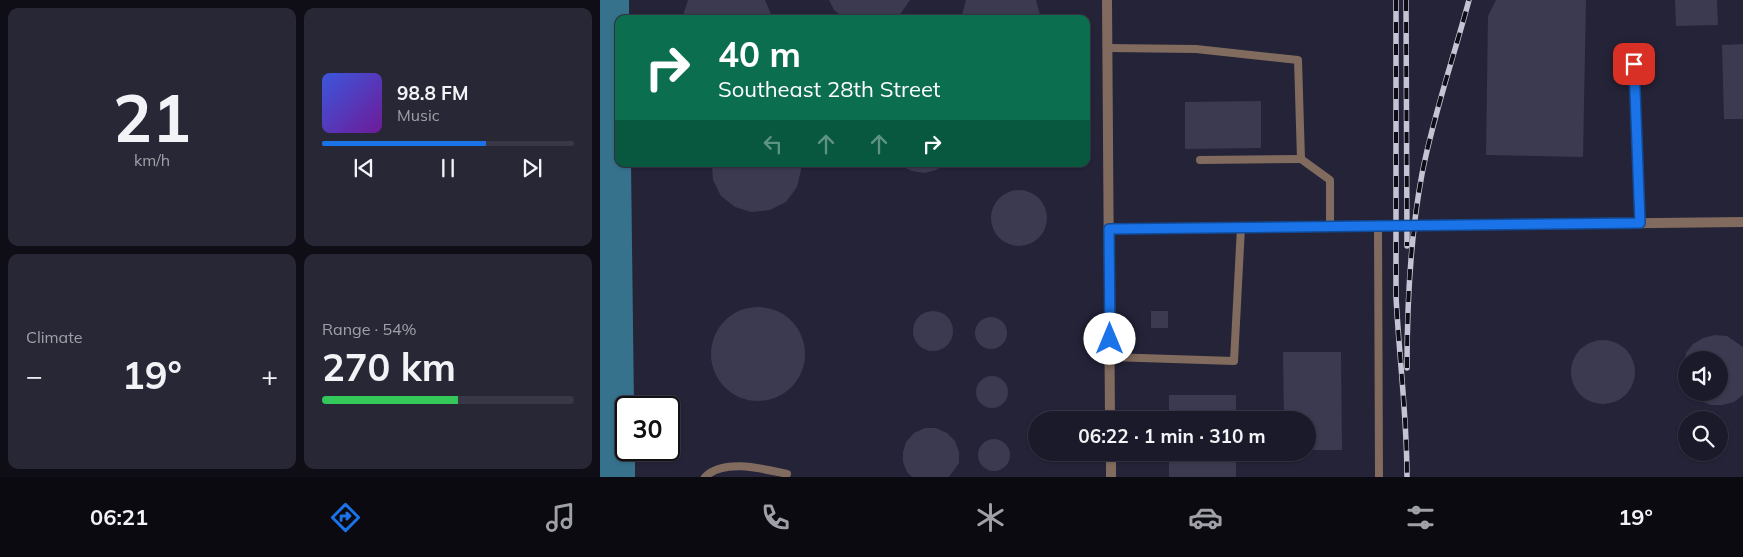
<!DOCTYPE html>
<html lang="en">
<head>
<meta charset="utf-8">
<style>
	body { margin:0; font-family:Mulish,sans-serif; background:#282736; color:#f1f3f6; height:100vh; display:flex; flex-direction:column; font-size:19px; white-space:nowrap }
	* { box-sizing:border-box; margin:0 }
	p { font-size:16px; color:#a0a1a8 }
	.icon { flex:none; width:28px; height:28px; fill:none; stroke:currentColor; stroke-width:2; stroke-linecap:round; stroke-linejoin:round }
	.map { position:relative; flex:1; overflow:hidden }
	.details { display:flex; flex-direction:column; gap:8px; padding:8px; background:#0f0e17; width:600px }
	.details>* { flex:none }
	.top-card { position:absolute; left:15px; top:15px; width:475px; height:152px; border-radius:10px; box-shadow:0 1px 4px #0004,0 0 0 1px #393847; background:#0b6e4f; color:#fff; overflow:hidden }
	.tools { position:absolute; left:1078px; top:351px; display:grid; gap:10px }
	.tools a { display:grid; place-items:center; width:50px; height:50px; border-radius:50%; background:#1b1a2a; box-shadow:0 1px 4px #0004,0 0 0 1px #393847; font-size:25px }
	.speed { position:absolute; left:15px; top:396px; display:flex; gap:10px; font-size:25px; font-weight:700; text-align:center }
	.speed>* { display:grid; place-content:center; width:65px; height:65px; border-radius:50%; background:#1b1a2a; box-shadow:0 1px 4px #0004,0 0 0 1px #393847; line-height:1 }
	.speed .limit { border:2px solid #111; border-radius:8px; background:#fff; color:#111 }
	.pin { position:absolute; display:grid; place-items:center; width:42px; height:42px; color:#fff; margin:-21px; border-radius:10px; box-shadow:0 2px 8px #0006 }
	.me { position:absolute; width:55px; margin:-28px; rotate:0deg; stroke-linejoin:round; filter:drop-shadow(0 0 4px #0008) }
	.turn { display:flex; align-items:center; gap:18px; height:105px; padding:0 20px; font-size:22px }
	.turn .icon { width:65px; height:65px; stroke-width:2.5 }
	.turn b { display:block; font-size:35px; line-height:42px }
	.lanes { display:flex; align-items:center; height:48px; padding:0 20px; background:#0003; justify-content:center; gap:25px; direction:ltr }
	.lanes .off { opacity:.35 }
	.big { font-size:38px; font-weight:700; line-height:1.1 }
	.details .tile { flex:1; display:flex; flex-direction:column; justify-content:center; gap:8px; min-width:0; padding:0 18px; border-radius:10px; background:#282736 }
	.details .dial { align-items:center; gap:0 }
	.dial b { font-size:65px; line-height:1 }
	.song { display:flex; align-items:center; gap:15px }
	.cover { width:60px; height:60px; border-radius:8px; background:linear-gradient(135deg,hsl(230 70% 55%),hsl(280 70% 35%)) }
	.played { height:5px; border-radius:2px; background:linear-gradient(90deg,#1a73e8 65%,#393847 65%) }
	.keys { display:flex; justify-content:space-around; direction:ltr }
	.heat { display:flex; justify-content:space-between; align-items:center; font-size:28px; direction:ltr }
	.charge { height:8px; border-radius:4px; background:linear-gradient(90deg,#34c759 54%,#393847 0) }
	.details .tiles { flex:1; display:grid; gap:8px; grid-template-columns:repeat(2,1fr) }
	.trip { position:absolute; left:428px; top:411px; width:288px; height:50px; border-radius:25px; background:#1b1a2a; box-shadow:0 1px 4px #0004,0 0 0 1px #393847; font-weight:700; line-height:50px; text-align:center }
	.dock { display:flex; height:80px; justify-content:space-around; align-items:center; background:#0b0a11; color:#a0a1a8 }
	.dock .icon { width:35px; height:35px }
	.dock .selected { color:#1a73e8 }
	.dock b { font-size:22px; color:#f1f3f6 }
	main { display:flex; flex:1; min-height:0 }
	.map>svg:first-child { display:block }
</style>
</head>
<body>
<main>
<section class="details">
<div class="tiles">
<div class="tile dial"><b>21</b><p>km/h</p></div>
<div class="tile">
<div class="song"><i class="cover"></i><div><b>98.8 FM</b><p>Music</p></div></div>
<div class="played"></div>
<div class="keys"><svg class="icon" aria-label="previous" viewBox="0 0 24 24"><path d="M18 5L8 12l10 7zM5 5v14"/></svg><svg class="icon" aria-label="pause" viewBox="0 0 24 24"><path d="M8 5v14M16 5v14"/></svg><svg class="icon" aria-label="next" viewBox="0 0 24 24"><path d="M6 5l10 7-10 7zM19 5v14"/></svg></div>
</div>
<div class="tile"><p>Climate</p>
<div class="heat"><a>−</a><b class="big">19°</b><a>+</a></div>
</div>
<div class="tile"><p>Range · 54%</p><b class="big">270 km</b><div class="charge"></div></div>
</div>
</section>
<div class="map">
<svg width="1143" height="477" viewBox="0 0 1143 477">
	<rect width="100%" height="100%" fill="#242338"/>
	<polygon fill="#36728c" points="0,0 29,0 29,19 19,19 19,164 31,164 34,407 26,408 26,450 35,450 35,477 0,477"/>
	<g fill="#3b3a51">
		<polygon points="88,0 165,0 173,19 82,19"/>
		<polygon points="229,0 310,0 299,16 293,19 245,19 234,10"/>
		<polygon points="366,0 436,0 441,19 361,19"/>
		<polygon points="896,0 986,0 983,157 886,155 888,16"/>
		<polygon points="1075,0 1117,0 1118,25 1076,26"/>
		<polygon points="1143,44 1143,119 1124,119 1122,45"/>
		<polygon points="661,101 661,148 585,149 585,102"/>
		<polygon points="112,164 200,164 201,170 197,187 186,202 170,210 151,212 135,207 121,196 113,180"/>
		<polygon points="297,164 347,164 336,170 324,173 312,171"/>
		<circle cx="419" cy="218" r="28"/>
		<circle cx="158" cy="354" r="47"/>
		<circle cx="333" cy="331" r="20"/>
		<rect x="551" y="311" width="17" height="17"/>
		<circle cx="391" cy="333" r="16"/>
		<polygon points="1115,335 1127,336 1143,347 1143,395 1134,402 1122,405 1111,405 1100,401 1090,392 1119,392 1119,360 1086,360 1086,388 1082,375 1086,353 1093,344 1103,338"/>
		<circle cx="1003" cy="372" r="32"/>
		<polygon points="683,352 741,352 742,450 706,450 706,420 684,420"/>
		<circle cx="392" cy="392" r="16"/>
		<rect x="569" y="395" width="67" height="25"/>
		<polygon points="325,428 336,428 347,433 355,441 359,452 359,463 349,477 312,477 307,472 303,462 303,452 306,442 314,433"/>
		<circle cx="394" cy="455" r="16"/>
		<rect x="569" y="452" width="67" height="25"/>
	</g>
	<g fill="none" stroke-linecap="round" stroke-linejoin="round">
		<g stroke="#806b5e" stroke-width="8">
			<polyline points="1033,47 1040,223"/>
			<polyline points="508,48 596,49 698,60 701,159 730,180 730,226"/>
			<polyline points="600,160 701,159"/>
			<polyline points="778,226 779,477"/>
			<polyline points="510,357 634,361 641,227"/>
			<path d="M 105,477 C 124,458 164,469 187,474"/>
		</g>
		<g stroke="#806b5e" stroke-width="10">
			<polyline points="507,0 510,420"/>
			<polyline points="509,229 1143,222"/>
			<polyline points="511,452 511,477"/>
		</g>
		<g stroke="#c5c4d4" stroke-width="5.5">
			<g id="rail">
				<path d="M 796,0 L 796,296 C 799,357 807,416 807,477"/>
				<polyline points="806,0 807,246"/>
				<path d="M 807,368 C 807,303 810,238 822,174 C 833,117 854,56 869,0"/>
			</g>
		</g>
		<use href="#rail" stroke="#0e0d17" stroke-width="4" stroke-dasharray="11" stroke-linecap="butt"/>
	</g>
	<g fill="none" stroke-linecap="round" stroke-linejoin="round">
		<g stroke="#114b97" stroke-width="12">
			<polyline id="route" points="510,339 509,229 1040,223 1034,64"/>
		</g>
		<use href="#route" stroke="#1a73e8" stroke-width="9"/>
	</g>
</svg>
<div class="tools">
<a><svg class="icon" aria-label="sound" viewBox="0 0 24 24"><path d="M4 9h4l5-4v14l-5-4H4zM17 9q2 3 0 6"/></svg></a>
<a><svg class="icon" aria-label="search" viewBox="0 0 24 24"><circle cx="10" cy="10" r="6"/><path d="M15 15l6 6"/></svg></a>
</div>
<div class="speed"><div class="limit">30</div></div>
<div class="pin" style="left:1034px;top:64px;background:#d93025"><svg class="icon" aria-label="arrive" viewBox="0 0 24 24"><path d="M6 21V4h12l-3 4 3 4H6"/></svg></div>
<svg class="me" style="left:510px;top:339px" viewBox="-20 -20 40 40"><circle r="19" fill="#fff"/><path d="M0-13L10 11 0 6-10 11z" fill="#1a73e8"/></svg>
<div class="trip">06:22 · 1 min · 310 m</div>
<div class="top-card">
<div class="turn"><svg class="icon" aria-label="right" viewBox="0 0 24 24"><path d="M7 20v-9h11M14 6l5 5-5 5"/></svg><div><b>40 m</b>Southeast 28th Street</div></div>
<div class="lanes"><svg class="icon off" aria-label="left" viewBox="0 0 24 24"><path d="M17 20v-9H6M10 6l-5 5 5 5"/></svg><svg class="icon off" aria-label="ahead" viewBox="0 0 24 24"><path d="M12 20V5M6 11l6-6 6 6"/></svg><svg class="icon off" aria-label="ahead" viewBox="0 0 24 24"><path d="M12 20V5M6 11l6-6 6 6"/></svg><svg class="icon" aria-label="right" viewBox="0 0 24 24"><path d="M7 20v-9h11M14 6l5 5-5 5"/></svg></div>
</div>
</div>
</main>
<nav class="dock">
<b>06:21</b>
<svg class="icon selected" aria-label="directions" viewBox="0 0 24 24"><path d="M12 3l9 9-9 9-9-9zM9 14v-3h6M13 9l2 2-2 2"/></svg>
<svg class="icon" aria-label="music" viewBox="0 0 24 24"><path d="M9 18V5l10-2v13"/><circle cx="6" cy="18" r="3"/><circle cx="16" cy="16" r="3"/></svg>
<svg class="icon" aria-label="phone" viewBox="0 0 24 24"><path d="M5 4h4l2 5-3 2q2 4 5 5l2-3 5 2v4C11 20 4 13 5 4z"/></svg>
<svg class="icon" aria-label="climate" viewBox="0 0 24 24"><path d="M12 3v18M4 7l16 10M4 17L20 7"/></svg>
<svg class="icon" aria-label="car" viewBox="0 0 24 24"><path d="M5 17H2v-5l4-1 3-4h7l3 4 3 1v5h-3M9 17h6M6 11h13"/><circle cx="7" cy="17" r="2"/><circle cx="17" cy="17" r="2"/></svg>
<svg class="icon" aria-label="filters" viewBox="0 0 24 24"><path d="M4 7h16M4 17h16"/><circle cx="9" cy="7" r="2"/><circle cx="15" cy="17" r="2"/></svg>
<b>19°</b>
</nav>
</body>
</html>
